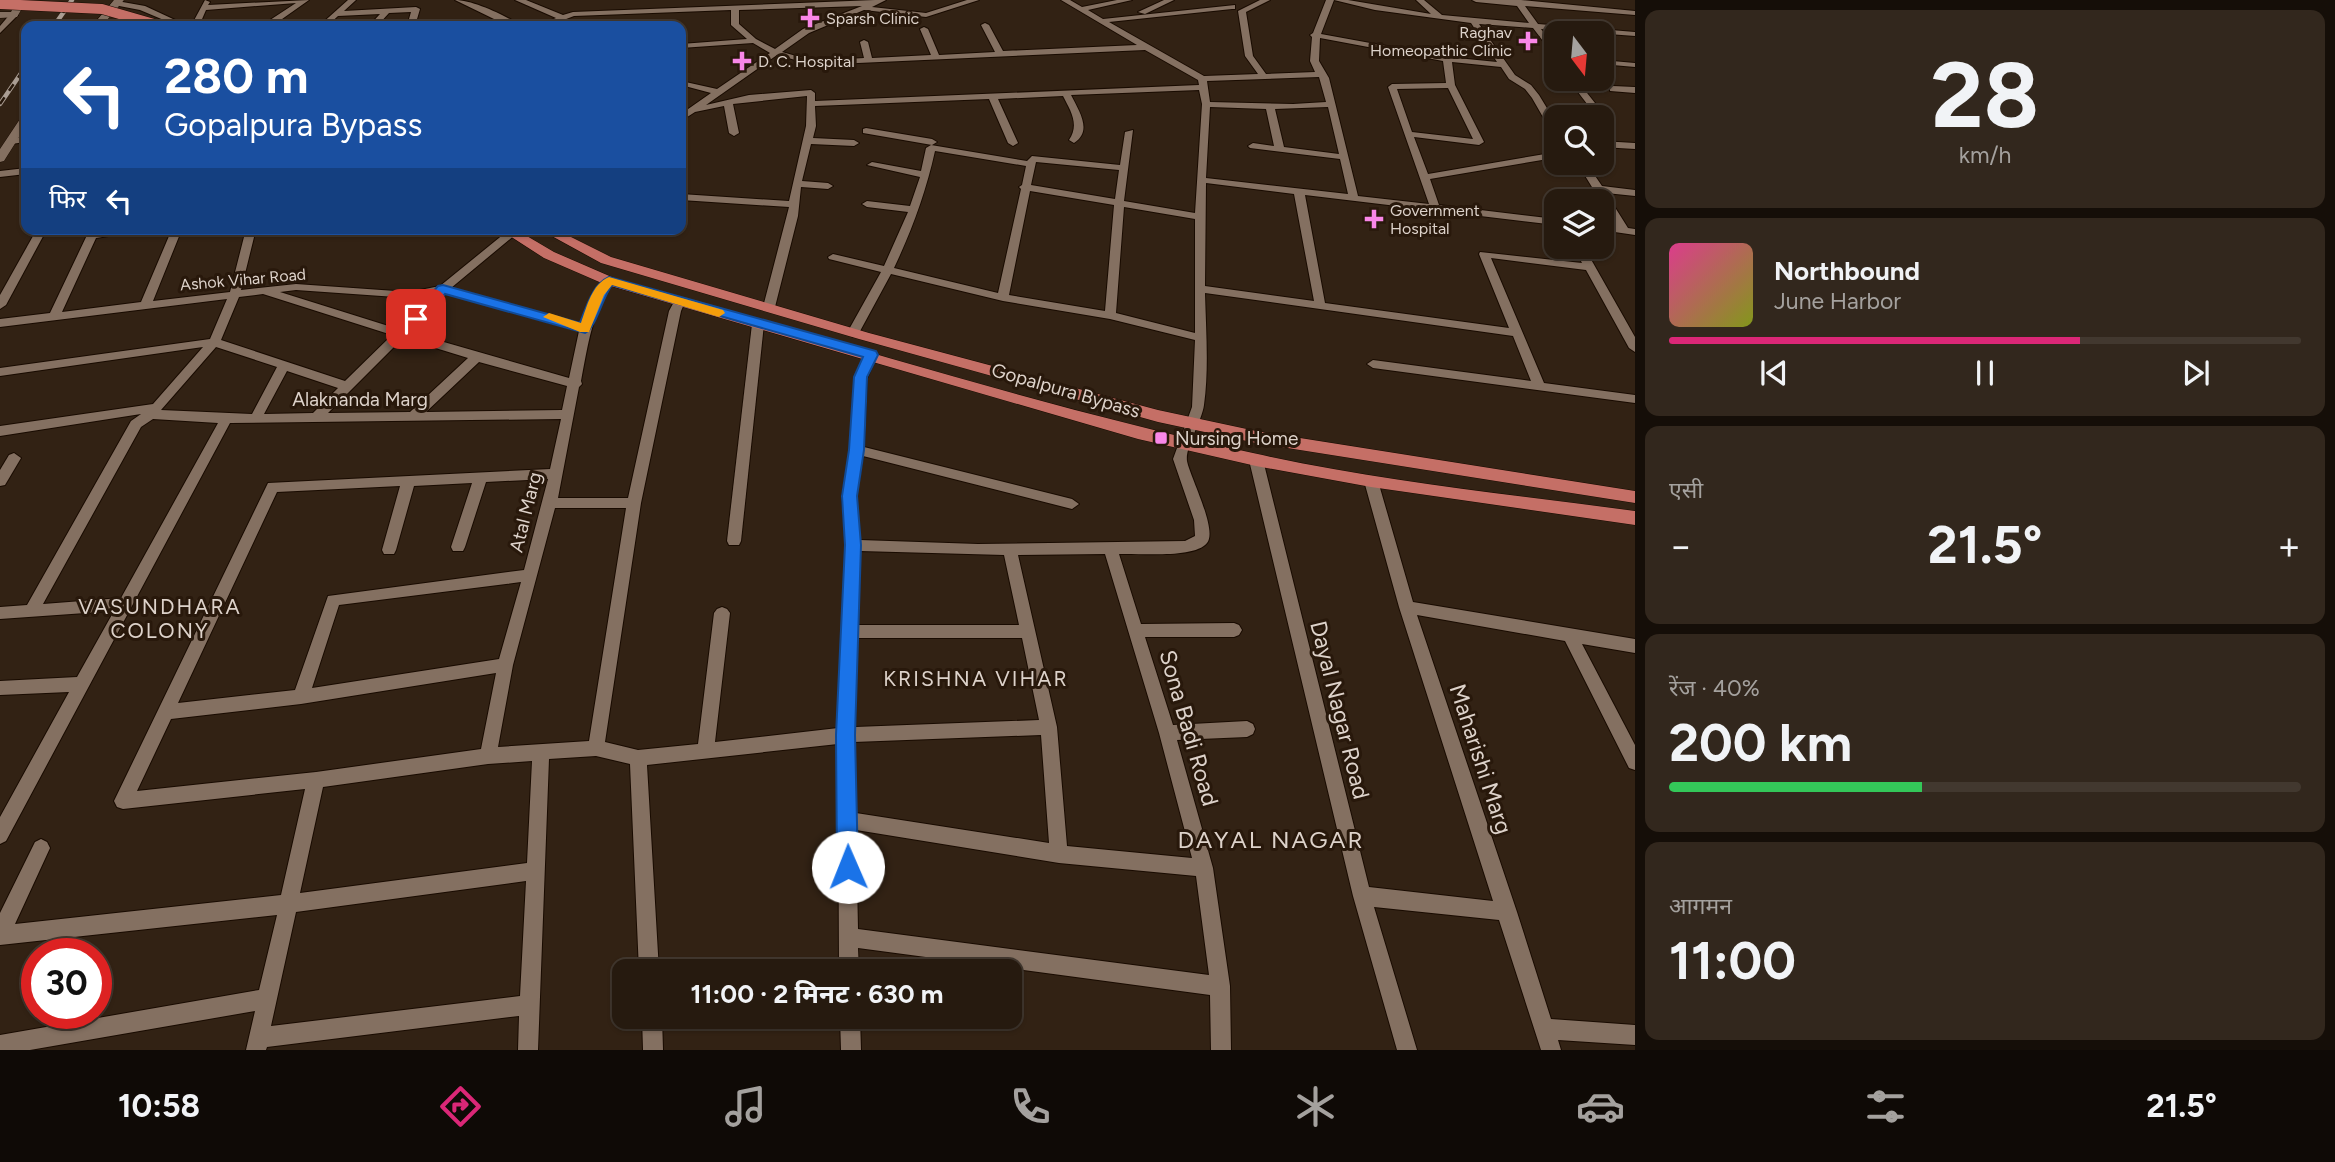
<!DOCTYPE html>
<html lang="hi">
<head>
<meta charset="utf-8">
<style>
	body { margin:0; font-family:Figtree,"Noto Sans Devanagari",sans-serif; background:#32271d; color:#f1f3f6; height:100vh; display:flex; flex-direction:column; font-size:26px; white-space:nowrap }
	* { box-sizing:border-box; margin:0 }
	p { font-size:23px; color:#a4a19e }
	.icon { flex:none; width:38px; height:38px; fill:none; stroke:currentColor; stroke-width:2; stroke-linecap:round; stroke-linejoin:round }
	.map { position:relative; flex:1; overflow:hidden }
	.panel { display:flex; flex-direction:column; gap:10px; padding:10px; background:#150e08; width:700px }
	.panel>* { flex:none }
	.guide { position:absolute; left:21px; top:21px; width:665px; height:214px; border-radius:14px; box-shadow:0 2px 5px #0004,0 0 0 2px #42382f; background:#1a4fa0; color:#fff; overflow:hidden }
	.needle { width:46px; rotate:164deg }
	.buttons { position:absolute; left:1544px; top:21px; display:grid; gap:14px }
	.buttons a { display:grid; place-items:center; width:70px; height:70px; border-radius:14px; background:#261a0f; box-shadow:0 2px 5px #0004,0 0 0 2px #42382f; font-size:35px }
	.speed { position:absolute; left:21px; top:938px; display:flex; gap:14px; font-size:35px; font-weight:700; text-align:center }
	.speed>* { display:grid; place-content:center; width:91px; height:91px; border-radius:50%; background:#261a0f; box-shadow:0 2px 5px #0004,0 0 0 2px #42382f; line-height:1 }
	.speed .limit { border:10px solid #d22; background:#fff; color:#111 }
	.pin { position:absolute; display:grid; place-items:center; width:60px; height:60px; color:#fff; margin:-30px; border-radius:14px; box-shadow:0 4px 10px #0006 }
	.me { position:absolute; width:77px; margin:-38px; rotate:359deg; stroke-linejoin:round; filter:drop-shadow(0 0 5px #0008) }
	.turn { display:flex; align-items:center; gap:24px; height:147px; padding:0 28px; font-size:32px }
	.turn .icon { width:91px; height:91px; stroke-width:2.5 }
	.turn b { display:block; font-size:49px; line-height:60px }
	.then { display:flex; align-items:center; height:66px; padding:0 28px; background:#0003; gap:14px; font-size:26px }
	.big { font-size:52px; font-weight:700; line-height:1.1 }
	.panel .tile { flex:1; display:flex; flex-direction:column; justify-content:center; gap:10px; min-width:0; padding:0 24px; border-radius:14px; background:#32271d }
	.panel .dial { align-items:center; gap:0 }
	.dial b { font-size:91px; line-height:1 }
	.song { display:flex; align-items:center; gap:21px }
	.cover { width:84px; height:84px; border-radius:10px; background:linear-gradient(135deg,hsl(330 70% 55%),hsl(70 70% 35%)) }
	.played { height:7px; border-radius:4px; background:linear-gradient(90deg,#db2777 65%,#42382f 65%) }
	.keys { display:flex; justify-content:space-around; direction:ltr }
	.heat { display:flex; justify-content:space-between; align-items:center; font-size:38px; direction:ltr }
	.charge { height:10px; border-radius:5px; background:linear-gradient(90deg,#34c759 40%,#42382f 0) }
	.trip { position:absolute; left:612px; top:959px; width:410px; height:70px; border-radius:14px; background:#261a0f; box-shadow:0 2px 5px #0004,0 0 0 2px #42382f; font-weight:700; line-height:70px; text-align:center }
	.menu { display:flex; height:112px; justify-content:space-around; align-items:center; background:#0f0a06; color:#a4a19e }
	.menu .icon { width:49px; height:49px }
	.menu .selected { color:#db2777 }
	.menu b { font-size:32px; color:#f1f3f6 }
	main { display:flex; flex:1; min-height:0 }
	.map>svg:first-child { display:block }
</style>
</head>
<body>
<main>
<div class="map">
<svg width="1635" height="1050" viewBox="0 0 1635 1050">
	<rect width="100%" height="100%" fill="#322214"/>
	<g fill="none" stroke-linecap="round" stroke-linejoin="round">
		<g stroke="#190b01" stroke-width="2">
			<g id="minor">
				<polygon points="205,0 210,2 208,5 309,0 275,24 278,26 237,26 241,24 267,22 296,3 206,10 199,26 191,26"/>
				<polygon points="348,0 356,0 344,11 416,7 420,9 415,26 407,26 411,12 389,13 377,26 369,26 380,14 338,16 327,26 319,26"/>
				<path d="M 455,0 C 473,0 507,16 521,26 L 511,26 L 500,21 L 488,26 L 478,26 L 494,19 Z"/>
				<path d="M 515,0 L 526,0 L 563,15 L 573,12 L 875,0 L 886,0 L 872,7 L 926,13 L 967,0 L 979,0 L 926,17 L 864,10 L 809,33 L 782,52 L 814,61 L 864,58 L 860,42 L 864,40 L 868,42 L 872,58 L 931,55 L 920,29 L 924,27 L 928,29 L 939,55 L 995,52 L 981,25 L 985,23 L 989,25 L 1003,51 L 1137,45 L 1061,0 L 1070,0 L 1082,7 L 1117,0 L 1132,0 L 1088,10 L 1103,19 L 1235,5 L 1235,9 L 1232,9 L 1109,22 L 1204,76 L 1258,74 L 1245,56 L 1238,11 L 1260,0 L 1270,0 L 1246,12 L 1253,56 L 1266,74 L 1315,72 L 1310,61 L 1312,37 L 1310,35 L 1313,33 L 1326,0 L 1334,0 L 1321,34 L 1447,57 L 1497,62 L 1471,23 L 1375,10 L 1334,0 L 1348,0 L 1431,14 L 1416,0 L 1424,0 L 1442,15 L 1529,23 L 1517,6 L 1476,2 L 1472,0 L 1521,0 L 1635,11 L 1635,15 L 1525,6 L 1538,24 L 1635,32 L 1635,36 L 1541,29 L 1556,50 L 1556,58 L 1533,28 L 1479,24 L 1515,75 L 1531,85 L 1539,95 L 1556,123 L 1556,134 L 1551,131 L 1532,98 L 1525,89 L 1509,79 L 1501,67 L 1452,62 L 1455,85 L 1484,142 L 1479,145 L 1414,137 L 1428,174 L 1545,154 L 1556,149 L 1556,156 L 1548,159 L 1430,179 L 1439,205 L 1556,219 L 1556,225 L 1305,195 L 1325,303 L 1509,328 L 1479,254 L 1480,252 L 1582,263 L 1574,247 L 1584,247 L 1635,337 L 1635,352 L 1629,348 L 1586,270 L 1491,258 L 1544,383 L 1635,395 L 1635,403 L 1373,368 L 1367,364 L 1373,360 L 1531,381 L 1513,336 L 1205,293 C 1206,330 1209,369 1204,405 C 1202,421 1185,447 1187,461 C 1190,477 1218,530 1207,543 C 1194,559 1139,553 1119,554 L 1141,624 L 1234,623 L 1239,625 L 1242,630 L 1239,635 L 1234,637 L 1145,637 L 1173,725 L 1247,721 L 1253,724 L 1255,729 L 1253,734 L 1247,737 L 1177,740 L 1213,868 L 1230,986 L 1231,1050 L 1211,1050 L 1210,995 L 858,948 L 859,971 L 839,971 L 838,744 L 647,765 L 659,971 L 639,971 L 630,764 L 596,756 L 549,759 L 538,1050 L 518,1050 L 519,1016 L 267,1047 L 266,1050 L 246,1050 L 255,1011 L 30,1050 L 0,1050 L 0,1035 L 259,990 L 277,915 L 0,945 L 0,913 L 35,842 L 41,839 L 47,842 L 50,848 L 15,924 L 281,895 L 305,789 L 123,809 L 117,807 L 114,801 L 268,483 L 550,469 L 561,419 L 230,423 L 6,841 L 0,844 L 0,817 L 69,692 L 0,695 L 0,681 L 77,677 L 114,611 L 0,619 L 0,607 L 27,605 L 131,421 L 141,414 L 0,436 L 0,426 L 153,404 L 203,347 L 0,376 L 0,368 L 210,339 L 227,299 L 0,327 L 0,319 L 50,313 L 88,233 L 110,229 L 138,229 L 133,232 L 96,238 L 62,312 L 141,302 L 172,229 L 182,229 L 153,301 L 230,292 L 246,229 L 256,229 L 241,290 L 296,284 L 410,292 L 440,286 L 510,229 L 522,229 L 451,288 L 581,324 L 592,294 L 605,279 L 613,279 L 614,281 C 592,311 588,345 581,381 L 582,384 L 579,387 L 558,498 L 628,498 L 669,311 L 675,300 L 683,300 L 685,302 L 681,311 L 641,503 L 605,742 L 638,750 L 698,744 L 714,613 L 717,609 L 722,607 L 727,609 L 730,613 L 715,742 L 838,728 L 846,545 L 842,497 L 850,450 L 855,378 L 867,352 L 875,352 L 877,355 L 867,378 L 864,447 L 1072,499 L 1079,504 L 1072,509 L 863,456 L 856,497 L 860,540 L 978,544 L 1185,541 L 1195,536 L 1194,520 L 1173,459 L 1192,407 L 1195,340 L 1110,319 L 1003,301 L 891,274 L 859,333 L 853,337 L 847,333 L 881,272 L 829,259 L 828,257 L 833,254 L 884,266 L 908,212 L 867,207 L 862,204 L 867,201 L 910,206 L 920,177 L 867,165 L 872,162 L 921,171 L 926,148 L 931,145 L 1027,161 L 1032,156 L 1120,165 L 1125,132 L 1133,130 L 1124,201 L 1195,213 L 1202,104 L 1199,90 L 1071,95 C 1079,111 1093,131 1074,143 L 1069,140 C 1080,124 1070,110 1063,96 L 998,99 L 1018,143 L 1013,146 L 1008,143 L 989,99 L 815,106 L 816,126 L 813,138 L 854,140 L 859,143 L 854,146 L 811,144 L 802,181 L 828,183 L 833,186 L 828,189 L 801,187 L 798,216 L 775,307 L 769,311 L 763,307 L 789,207 L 681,200 L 681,194 L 789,201 L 806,126 L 807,96 L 733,104 L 739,133 L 734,136 L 729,133 L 724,106 L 695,112 L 681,121 L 681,114 L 711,93 L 681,85 L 681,81 L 717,89 L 770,53 L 753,43 L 681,48 L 681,44 L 747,39 L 731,25 L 731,10 L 574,16 L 548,26 L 538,26 L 556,18 ZM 862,6 L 803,29 L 775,49 L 756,39 L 739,24 L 739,10 ZM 1320,38 L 1443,61 L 1446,83 L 1392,84 L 1388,87 L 1429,204 L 1358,196 L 1329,78 L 1319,61 ZM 1145,50 L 1198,80 L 1199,85 L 815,101 L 815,93 L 811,90 L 749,95 L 706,105 L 777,55 L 814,65 ZM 1319,77 L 1326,102 L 1293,104 L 1210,102 L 1207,81 ZM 1448,88 L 1473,139 L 1412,132 L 1397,89 ZM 1210,107 L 1266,109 L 1274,146 L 1253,143 L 1248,146 L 1250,148 L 1340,159 L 1348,194 L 1206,178 ZM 1328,107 L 1339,154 L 1284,147 L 1275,109 ZM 935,151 L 1026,166 L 1022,185 L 1019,187 L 1021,189 L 998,293 L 894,268 C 912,230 926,192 935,151 ZM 1036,162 L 1119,170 L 1115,199 L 1031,185 ZM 1206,183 L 1294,194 L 1314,301 L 1205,286 ZM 1030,191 L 1114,205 L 1105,311 L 1009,295 ZM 1124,207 L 1195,219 L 1195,333 L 1116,313 ZM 296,290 L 410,298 L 432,294 L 398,329 L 280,292 ZM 445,293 L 579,331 L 569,378 L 409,332 ZM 263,294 L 392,335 L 345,381 L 221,340 L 239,297 ZM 403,338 L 468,358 L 410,412 L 328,413 ZM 216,347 L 277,367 L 252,414 L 161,410 ZM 479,362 L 567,386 L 562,410 L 426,412 ZM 287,371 L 338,388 L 313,413 L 264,414 ZM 153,419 L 218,423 L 121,598 L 43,604 L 141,427 ZM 548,479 L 524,570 L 328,596 L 295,690 L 178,703 L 277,492 L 400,486 L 382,550 L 384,554 L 394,554 L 396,550 L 414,486 L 472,483 L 451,547 L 453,551 L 463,551 L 465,547 L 486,482 ZM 555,508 L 626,508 L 589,741 L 498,747 L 513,665 ZM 860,551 L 1004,555 L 1019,625 L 858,625 ZM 1105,554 L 1159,733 L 1192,858 L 1067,846 L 1057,727 L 1018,555 ZM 521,582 L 499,659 L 312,688 L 339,605 ZM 857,638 L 1022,638 L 1039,720 L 855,727 ZM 496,673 L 481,749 L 316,772 L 137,791 L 171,719 L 301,704 ZM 1041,735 L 1049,843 L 856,813 L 854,742 ZM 532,761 L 527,863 L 300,893 L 323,787 L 488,764 ZM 856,830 L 1059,863 L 1196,876 L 1209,975 L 858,929 ZM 526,881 L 520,996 L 271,1026 L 296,912 Z"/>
				<polygon points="1164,0 1174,0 1145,14 1138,12"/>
				<polygon points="117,1 145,6 188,26 178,26 140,10 114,5 113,3"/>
				<polygon points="11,13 18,15 0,33 0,26"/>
				<polygon points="100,21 117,24 118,26 97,25 97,21"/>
				<polygon points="1601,60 1635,63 1635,67 1601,64"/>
				<polygon points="1568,79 1576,79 1610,122 1610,126 1601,127 1601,117 1597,117"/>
				<polygon points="1613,86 1635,87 1635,93 1610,91 1610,87"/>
				<polygon points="866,128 932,139 937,142 932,145 863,133 863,129"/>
				<polygon points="26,136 26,142 11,144 6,141"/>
				<polygon points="1601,141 1635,143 1635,149 1601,147"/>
				<polygon points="1584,163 1587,164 1602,186 1635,190 1635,196 1606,193 1628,228 1635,229 1635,235 1601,230 1601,224 1616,226 1579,166"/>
				<polygon points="26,168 26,174 0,177 0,171"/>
				<polygon points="37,229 47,229 6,305 0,309 0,295"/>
				<polygon points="758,320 764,324 741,541 739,545 729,545 727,541 752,324"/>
				<polygon points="14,453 21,458 5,485 0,486 0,470 9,455"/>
				<polygon points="1256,455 1263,460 1369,887 1493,901 1399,607 1364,481 1366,477 1376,477 1378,481 1413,602 1635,639 1635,653 1582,644 1635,745 1635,770 1629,768 1565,641 1417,615 1517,912 1551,1019 1635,1025 1635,1045 1558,1040 1561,1050 1541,1050 1499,920 1374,907 1417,1050 1397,1050 1353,896 1249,460"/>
				<polygon points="642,1017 662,1017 663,1050 643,1050"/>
				<polygon points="840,1017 860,1017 861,1050 841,1050"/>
			</g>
		</g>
		<g stroke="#190b01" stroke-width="1">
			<g id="tertiary">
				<polygon points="17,0 27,0 17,17 0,18 0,12 11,12"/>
				<polygon points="114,0 124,0 102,26 92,26"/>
				<polygon points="26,115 26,126 4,161 0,162 0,149 22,116"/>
			</g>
		</g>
		<g stroke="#190b01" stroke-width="1">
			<g id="primary">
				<path d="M 499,229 L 515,229 L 554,252 L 614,278 C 826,338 1037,406 1253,453 C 1378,481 1508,494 1635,511 L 1635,525 L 1371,487 L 1256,466 L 1138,439 L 604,284 L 544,258 Z"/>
				<polygon points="539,229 555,229 611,257 869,333 1158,410 1256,431 1635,491 1635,503 1256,443 1158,422 859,339 601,263"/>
			</g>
		</g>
		<use href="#minor" fill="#847061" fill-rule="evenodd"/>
		<use href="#tertiary" fill="#847061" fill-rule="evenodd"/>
		<use href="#primary" fill="#c56f66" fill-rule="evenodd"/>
		<g stroke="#aa9d93" stroke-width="4.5">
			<g id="rail">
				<polyline points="54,26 72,0"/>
				<polyline points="0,104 26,66"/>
			</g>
		</g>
		<use href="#rail" stroke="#28180b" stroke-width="2.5" stroke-dasharray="8" stroke-linecap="butt"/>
		<g stroke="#190b01" stroke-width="11" stroke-linecap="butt">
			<polyline id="primary-bridge" points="0,4 102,9 161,26"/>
		</g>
		<use href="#primary-bridge" stroke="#c56f66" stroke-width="10"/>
	</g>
	<path fill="#1a73e8" stroke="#114b97" stroke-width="2" d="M 609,277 L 876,351 L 878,355 L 867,377 L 864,450 L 857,496 L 861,545 L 855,735 L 858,867 L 855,874 L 848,878 L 840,874 L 837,867 L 836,735 L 845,545 L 842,496 L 849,450 L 854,377 L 863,357 L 612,285 C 602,298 596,328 585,333 L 445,294 L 420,322 L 411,322 L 409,319 L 438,286 L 443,285 L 580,323 C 587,306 592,285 609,277 Z"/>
	<path fill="#f59e0b" d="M 609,277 L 723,310 L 725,313 L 719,317 L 612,285 L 604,295 L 589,332 L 580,332 L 543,317 L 549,313 L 581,323 C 587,306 592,284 609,277 Z"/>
	<g fill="#f987e8" stroke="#28180b" stroke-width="2.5">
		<path d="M806.5 7.5h7v7h7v7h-7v7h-7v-7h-7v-7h7z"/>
		<path d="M1524.5 30.5h7v7h7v7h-7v7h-7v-7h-7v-7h7z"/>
		<path d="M738.5 50.5h7v7h7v7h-7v7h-7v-7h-7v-7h7z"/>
		<path d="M1370.5 208.5h7v7h7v7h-7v7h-7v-7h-7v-7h7z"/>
		<rect x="1154" y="431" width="14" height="14" rx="3.5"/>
	</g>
	<g text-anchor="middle" stroke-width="6" stroke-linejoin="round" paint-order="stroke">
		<g font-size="16" fill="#ddd2ca" stroke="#28180b" text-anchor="start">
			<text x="826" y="24">Sparsh Clinic</text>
			<text x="1512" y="38" text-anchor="end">Raghav<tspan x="1512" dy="18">Homeopathic Clinic</tspan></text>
			<text x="758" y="67">D. C. Hospital</text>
			<text x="1390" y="216">Government<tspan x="1390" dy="18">Hospital</tspan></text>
		</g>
		<g font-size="16" fill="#ddd2ca" stroke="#28180b">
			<text transform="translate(243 279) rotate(-5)" y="6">Ashok Vihar Road</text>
		</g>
		<g font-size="19" fill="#ddd2ca" stroke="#28180b">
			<text transform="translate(1066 390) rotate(16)" y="7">Gopalpura Bypass</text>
			<text x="360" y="406">Alaknanda Marg</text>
			<text transform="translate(525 512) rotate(-76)" y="7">Atal Marg</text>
		</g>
		<g font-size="19" fill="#ddd2ca" stroke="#28180b" text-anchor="start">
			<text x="1175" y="445">Nursing Home</text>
		</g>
		<g font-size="21" letter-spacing="2" fill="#ddd2ca" stroke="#28180b">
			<text x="160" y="614">VASUNDHARA<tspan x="160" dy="24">COLONY</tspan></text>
			<text x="976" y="686">KRISHNA VIHAR</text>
		</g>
		<g font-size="23" fill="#ddd2ca" stroke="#28180b">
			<text transform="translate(1340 710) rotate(76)" y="8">Dayal Nagar Road</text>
			<text transform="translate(1189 728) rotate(74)" y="8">Sona Badi Road</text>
			<text transform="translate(1481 759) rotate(72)" y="8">Maharishi Marg</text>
		</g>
		<g font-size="24" letter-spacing="2" fill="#ddd2ca" stroke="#28180b">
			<text x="1271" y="848">DAYAL NAGAR</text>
		</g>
	</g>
</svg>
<div class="buttons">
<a><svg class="needle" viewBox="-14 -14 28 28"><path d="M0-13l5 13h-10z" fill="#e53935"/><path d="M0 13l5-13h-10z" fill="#a4a19e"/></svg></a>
<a><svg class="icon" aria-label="search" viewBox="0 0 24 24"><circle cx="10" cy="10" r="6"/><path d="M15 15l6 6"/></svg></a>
<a><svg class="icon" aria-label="layers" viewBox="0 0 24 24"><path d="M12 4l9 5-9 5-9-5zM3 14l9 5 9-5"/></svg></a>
</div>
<div class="speed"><div class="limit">30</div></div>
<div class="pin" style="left:416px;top:319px;background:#d93025"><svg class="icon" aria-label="arrive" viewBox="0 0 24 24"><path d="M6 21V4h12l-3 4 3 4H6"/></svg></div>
<svg class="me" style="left:848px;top:867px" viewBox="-20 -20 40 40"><circle r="19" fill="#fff"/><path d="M0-13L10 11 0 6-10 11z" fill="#1a73e8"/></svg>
<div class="trip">11:00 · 2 मिनट · 630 m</div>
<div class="guide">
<div class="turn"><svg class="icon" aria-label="left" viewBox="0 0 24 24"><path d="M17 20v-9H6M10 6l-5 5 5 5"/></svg><div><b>280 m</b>Gopalpura Bypass</div></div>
<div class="then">फिर<svg class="icon" aria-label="left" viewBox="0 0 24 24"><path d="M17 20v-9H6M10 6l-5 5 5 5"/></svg></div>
</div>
</div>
<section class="panel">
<div class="tile dial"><b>28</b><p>km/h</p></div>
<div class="tile">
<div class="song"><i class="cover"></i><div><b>Northbound</b><p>June Harbor</p></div></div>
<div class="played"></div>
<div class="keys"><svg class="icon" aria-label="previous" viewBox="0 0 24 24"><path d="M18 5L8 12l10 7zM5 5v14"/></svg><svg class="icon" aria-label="pause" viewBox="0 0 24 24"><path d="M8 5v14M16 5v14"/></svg><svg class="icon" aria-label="next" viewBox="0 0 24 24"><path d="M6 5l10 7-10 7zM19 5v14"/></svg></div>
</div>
<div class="tile"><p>एसी</p>
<div class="heat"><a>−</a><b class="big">21.5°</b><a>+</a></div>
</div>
<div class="tile"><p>रेंज · 40%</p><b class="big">200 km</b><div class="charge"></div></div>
<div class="tile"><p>आगमन</p><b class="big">11:00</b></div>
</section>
</main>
<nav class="menu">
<b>10:58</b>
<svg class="icon selected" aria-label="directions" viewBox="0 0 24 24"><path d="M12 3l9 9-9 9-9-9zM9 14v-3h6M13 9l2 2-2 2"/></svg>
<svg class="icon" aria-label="music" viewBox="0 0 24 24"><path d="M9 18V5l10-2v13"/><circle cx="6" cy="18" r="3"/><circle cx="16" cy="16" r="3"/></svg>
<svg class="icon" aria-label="phone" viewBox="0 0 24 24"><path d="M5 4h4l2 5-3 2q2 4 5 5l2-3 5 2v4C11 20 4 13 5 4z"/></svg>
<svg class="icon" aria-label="climate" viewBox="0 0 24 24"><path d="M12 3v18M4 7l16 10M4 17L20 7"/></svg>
<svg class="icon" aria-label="car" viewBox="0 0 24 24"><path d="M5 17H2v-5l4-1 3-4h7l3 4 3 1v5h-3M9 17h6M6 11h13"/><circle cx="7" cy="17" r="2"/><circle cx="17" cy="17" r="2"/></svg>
<svg class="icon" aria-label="filters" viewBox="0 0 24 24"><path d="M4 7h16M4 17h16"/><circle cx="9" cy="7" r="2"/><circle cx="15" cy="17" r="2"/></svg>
<b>21.5°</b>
</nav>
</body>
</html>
